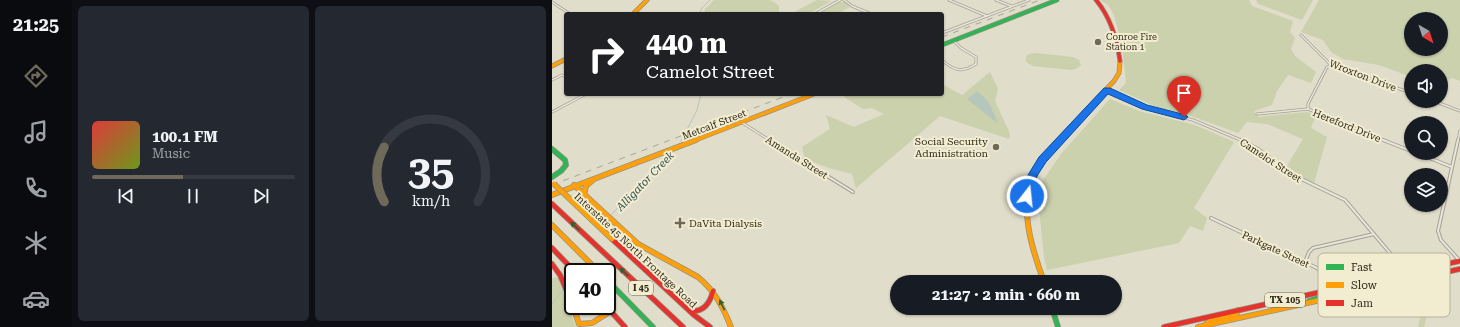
<!DOCTYPE html>
<html lang="en">
<head>
<meta charset="utf-8">
<style>
	body { margin:0; font-family:"Roboto Serif",serif; background:#242831; color:#f1f3f6; height:100vh; display:flex; flex-direction:column; font-size:15px; white-space:nowrap }
	* { box-sizing:border-box; margin:0 }
	p { font-size:13px; color:#9ea1a6 }
	.icon { flex:none; width:22px; height:22px; fill:none; stroke:currentColor; stroke-width:2; stroke-linecap:round; stroke-linejoin:round }
	.map { position:relative; flex:1; overflow:hidden }
	.panel { display:flex; flex-direction:column; gap:6px; padding:6px; background:#0d0f14; width:480px }
	.panel>* { flex:none }
	.guide { position:absolute; left:12px; top:12px; width:380px; height:84px; border-radius:4px; box-shadow:0 1px 3px #0004; background:#202124; color:#fff; overflow:hidden }
	.needle { width:26px; rotate:141deg }
	.fabs { position:absolute; left:852px; top:12px; display:grid; gap:8px }
	.fabs a { display:grid; place-items:center; width:44px; height:44px; border-radius:50%; background:#171b24; box-shadow:0 1px 3px #0004; font-size:20px }
	.speed { position:absolute; left:12px; top:263px; display:flex; gap:8px; font-size:20px; font-weight:700; text-align:center }
	.speed>* { display:grid; place-content:center; width:52px; height:52px; border-radius:50%; background:#171b24; box-shadow:0 1px 3px #0004; line-height:1 }
	.speed .limit { border:2px solid #111; border-radius:6px; background:#fff; color:#111 }
	.pin { position:absolute; display:grid; place-items:center; width:34px; height:34px; color:#fff; margin:-41px -17px; border-radius:50% 50% 50% 0; rotate:-45deg; box-shadow:0 0 4px #0007 }
	.pin .icon { rotate:45deg }
	.me { position:absolute; width:44px; margin:-22px; rotate:16deg; stroke-linejoin:round; filter:drop-shadow(0 0 3px #0008) }
	.turn { display:flex; align-items:center; gap:14px; height:84px; padding:0 16px; font-size:18px }
	.turn .icon { width:52px; height:52px; stroke-width:2.5 }
	.turn b { display:block; font-size:28px; line-height:34px }
	.panel .widget { flex:1; display:flex; flex-direction:column; justify-content:center; gap:6px; min-width:0; padding:0 14px; border-radius:6px; background:#242831 }
	.panel .dial { align-items:center; gap:0 }
	.dial svg { height:104px; overflow:visible; fill:none; stroke:#363941; stroke-width:7; stroke-linecap:round; text-anchor:middle }
	.dial text { fill:#f1f3f6; stroke:none }
	.song { display:flex; align-items:center; gap:12px }
	.cover { width:48px; height:48px; border-radius:6px; background:linear-gradient(135deg,hsl(0 70% 55%),hsl(80 70% 35%)) }
	.played { height:4px; border-radius:2px; background:linear-gradient(90deg,#6f695a 45%,#363941 45%) }
	.keys { display:flex; justify-content:space-around; direction:ltr }
	.panel .tiles { flex:1; display:grid; gap:6px; grid-template-columns:repeat(2,1fr) }
	.trip { position:absolute; left:338px; top:275px; width:232px; height:40px; border-radius:20px; background:#171b24; box-shadow:0 1px 3px #0004; font-weight:700; line-height:40px; text-align:center }
	main { display:flex; flex:1; min-height:0 }
	.tabs { display:flex; flex-direction:column; width:72px; justify-content:space-around; align-items:center; background:#090b0e; color:#9ea1a6 }
	.tabs .icon { width:28px; height:28px }
	.tabs .active { color:#6f695a }
	.tabs b { font-size:18px; color:#f1f3f6 }
	.map>svg:first-child { display:block }
</style>
</head>
<body>
<main>
<nav class="tabs">
<b>21:25</b>
<svg class="icon active" aria-label="directions" viewBox="0 0 24 24"><path d="M12 3l9 9-9 9-9-9zM9 14v-3h6M13 9l2 2-2 2"/></svg>
<svg class="icon" aria-label="music" viewBox="0 0 24 24"><path d="M9 18V5l10-2v13"/><circle cx="6" cy="18" r="3"/><circle cx="16" cy="16" r="3"/></svg>
<svg class="icon" aria-label="phone" viewBox="0 0 24 24"><path d="M5 4h4l2 5-3 2q2 4 5 5l2-3 5 2v4C11 20 4 13 5 4z"/></svg>
<svg class="icon" aria-label="climate" viewBox="0 0 24 24"><path d="M12 3v18M4 7l16 10M4 17L20 7"/></svg>
<svg class="icon" aria-label="car" viewBox="0 0 24 24"><path d="M5 17H2v-5l4-1 3-4h7l3 4 3 1v5h-3M9 17h6M6 11h13"/><circle cx="7" cy="17" r="2"/><circle cx="17" cy="17" r="2"/></svg>
</nav>
<section class="panel">
<div class="tiles">
<div class="widget">
<div class="song"><i class="cover"></i><div><b>100.1 FM</b><p>Music</p></div></div>
<div class="played"></div>
<div class="keys"><svg class="icon" aria-label="previous" viewBox="0 0 24 24"><path d="M18 5L8 12l10 7zM5 5v14"/></svg><svg class="icon" aria-label="pause" viewBox="0 0 24 24"><path d="M8 5v14M16 5v14"/></svg><svg class="icon" aria-label="next" viewBox="0 0 24 24"><path d="M6 5l10 7-10 7zM19 5v14"/></svg></div>
</div>
<div class="widget dial"><svg viewBox="0 0 100 80">
<path d="M14 69A42 42 0 1 1 86 69"/>
<path d="M14 69A42 42 0 0 1 14 27" stroke="#6f695a"/>
<text x="50" y="56" font-size="32" font-weight="700">35</text>
<text x="50" y="72" font-size="11">km/h</text>
</svg></div>
</div>
</section>
<div class="map">
<svg width="908" height="327" viewBox="0 0 908 327">
	<rect width="100%" height="100%" fill="#e0ddca"/>
	<g fill="#cbd0ad" fill-rule="evenodd">
		<polygon points="162,0 217,0 222,2 227,6 227,14 152,14 153,9"/>
		<polygon points="265,0 279,1 256,14 245,14 244,11"/>
		<path d="M 548,0 L 697,0 L 700,6 L 741,21 L 738,32 L 743,38 L 739,49 L 743,56 L 764,72 L 759,83 L 736,75 L 725,91 L 720,105 L 702,111 L 706,117 L 755,112 L 764,115 L 759,128 L 775,137 L 762,183 L 751,179 L 735,166 L 751,139 L 715,124 L 695,122 L 686,133 L 631,113 L 607,108 L 567,90 L 574,83 C 573,66 567,17 556,5 C 554,3 550,2 548,0 Z"/>
		<polygon points="704,0 761,0 750,20 706,4"/>
		<path d="M 767,0 L 908,0 L 908,81 L 900,78 L 889,83 L 889,71 L 859,71 L 859,82 L 854,75 L 827,65 L 791,59 L 779,52 L 771,40 L 749,32 ZM 859,19 L 889,19 L 889,49 L 859,49 Z"/>
		<polygon points="287,2 293,2 298,7 290,11 292,14 265,14"/>
		<polygon points="484,53 521,57 527,60 529,65 524,69 519,70 481,66 474,62 474,56 477,54"/>
		<polygon points="438,72 446,89 443,101 458,134 457,139 388,116 304,188 300,174 277,168 253,159 250,147 278,129 274,115 302,127 332,114 320,108 311,109 292,97 293,94 390,94 390,84 410,95"/>
		<polygon points="558,99 587,111 643,125 682,142 642,208 655,218 651,231 638,226 627,243 495,270 492,257 487,207 490,182 509,154"/>
		<polygon points="4,277 6,278 24,327 0,327 0,279"/>
		<polygon points="876,295 879,299 872,327 866,327 874,296"/>
	</g>
	<path fill="#b5c6bd" d="M 425,91 C 437,100 441,109 445,123 L 415,99 Z"/>
	<g fill="none" stroke-linecap="round" stroke-linejoin="round">
		<g stroke="#b5c6bd" stroke-width="1">
			<polyline points="147,14 150,8 158,0"/>
			<polyline points="129,141 145,110 149,94"/>
			<polyline points="60,214 124,149"/>
			<polyline points="0,304 10,291"/>
		</g>
		<g stroke="#a5a194" stroke-width="3">
			<g id="street-far1">
				<polyline points="292,0 300,6 319,14"/>
				<polyline points="397,0 435,16"/>
				<polyline points="444,0 459,6"/>
				<polyline points="0,2 18,14"/>
				<polyline points="263,14 288,0"/>
				<polyline points="390,33 477,0"/>
				<polyline points="749,35 778,64 859,93"/>
				<path d="M 390,60 C 402,71 410,73 424,64 L 424,57 L 409,48 L 402,41"/>
				<polyline points="0,80 10,75 14,77"/>
				<polyline points="555,90 592,107 641,120 691,141"/>
				<polyline points="882,101 908,111"/>
				<polyline points="756,109 756,104 775,67 780,66"/>
				<polyline points="0,112 34,94"/>
				<polyline points="705,114 756,109 834,141"/>
				<polyline points="189,122 219,141"/>
				<polyline points="906,141 908,131"/>
			</g>
		</g>
		<g stroke="#a5a194" stroke-width="4">
			<g id="street">
				<polyline points="217,140 301,192"/>
				<polyline points="689,140 706,149 739,174 793,200 854,272"/>
				<polyline points="831,140 859,151"/>
				<polyline points="906,140 886,231 889,240 907,260"/>
				<polyline points="865,153 900,167"/>
				<polyline points="659,218 765,268 774,277 782,289"/>
				<polyline points="753,262 757,252 761,248 822,234"/>
			</g>
		</g>
		<g stroke="#959183" stroke-width="5">
			<polyline id="fast-far1" points="390,45 505,0"/>
		</g>
		<g stroke="#959183" stroke-width="6">
			<g id="fast">
				<polyline points="0,149 13,160 14,165 9,171 0,177"/>
				<polyline points="55,280 101,327"/>
				<polyline points="833,284 834,282 855,277 855,273"/>
				<polyline points="757,301 779,294 782,289"/>
				<polyline points="500,308 506,327"/>
			</g>
		</g>
		<g stroke="#959183" stroke-width="5">
			<g id="slow-far1">
				<polyline points="81,14 95,0"/>
				<polyline points="0,66 14,59"/>
				<polyline points="141,141 262,94"/>
				<polyline points="506,141 562,81 567,73 568,61"/>
			</g>
		</g>
		<g stroke="#959183" stroke-width="6">
			<g id="slow">
				<path d="M 22,185 L 86,244 L 146,277 C 163,291 171,307 179,327"/>
				<polyline points="0,195 144,140"/>
				<polyline points="32,195 34,186 41,180"/>
				<polyline points="0,225 47,272"/>
				<path d="M 492,282 C 472,226 462,187 507,140"/>
				<polyline points="21,306 27,324 40,323 59,311"/>
				<polyline points="654,324 658,321 684,315 686,310"/>
				<polyline points="646,327 855,281"/>
			</g>
		</g>
		<g stroke="#959183" stroke-width="5">
			<path id="jam-far1" d="M 544,0 C 559,18 565,39 568,61"/>
		</g>
		<g stroke="#959183" stroke-width="6">
			<g id="jam">
				<polyline points="0,204 131,327"/>
				<polyline points="60,239 142,315 158,327"/>
				<polyline points="0,248 23,272"/>
				<polyline points="0,264 8,275 21,306"/>
				<polyline points="855,281 908,269"/>
				<polyline points="785,296 790,291 811,283"/>
				<polyline points="54,306 73,327"/>
				<path d="M 139,311 C 152,312 158,303 161,291"/>
				<polyline points="612,327 908,261"/>
			</g>
		</g>
		<use href="#street-far1" stroke="#e8e6db" stroke-width="1.5"/>
		<use href="#street" stroke="#e8e6db" stroke-width="2"/>
		<use href="#fast-far1" stroke="#30b455" stroke-width="3.5"/>
		<use href="#fast" stroke="#30b455" stroke-width="4.5"/>
		<use href="#slow-far1" stroke="#ff9f0a" stroke-width="3.5"/>
		<use href="#slow" stroke="#ff9f0a" stroke-width="4.5"/>
		<use href="#jam-far1" stroke="#e5322d" stroke-width="3.5"/>
		<use href="#jam" stroke="#e5322d" stroke-width="4.5"/>
		<g stroke="#a8a59b" stroke-width="1" stroke-dasharray="6 6" stroke-linecap="butt">
			<polyline points="390,37 488,0"/>
			<polyline points="0,185 239,94"/>
		</g>
		<g stroke="#959183" stroke-width="6" stroke-linecap="butt">
			<polyline id="slow-bridge" points="2,184 60,239"/>
		</g>
		<use href="#slow-bridge" stroke="#ff9f0a" stroke-width="4.5"/>
	</g>
	<defs><path id="oneway-solid" d="M-6-.8H1V-3.2L6.5 0L1 3.2V.8H-6Z"/></defs>
	<g fill="#316133">
		<use href="#oneway-solid" transform="translate(23 226) rotate(-137)"/>
		<use href="#oneway-solid" transform="translate(72 272) rotate(-137)"/>
		<use href="#oneway-solid" transform="translate(170 305) rotate(-115)"/>
	</g>
	<polygon fill="#1a73e8" stroke="#114b97" points="552,88 558,88 595,105 634,115 636,117 632,120 590,109 556,94 494,162 485,176 478,199 471,199 470,196 476,175 487,157"/>
	<g fill="#6f695a" stroke="#f2edd0" stroke-width="1.5">
		<circle cx="546" cy="42" r="4"/>
		<circle cx="444" cy="147" r="4"/>
		<path d="M126 217h4v4h4v4h-4v4h-4v-4h-4v-4h4z"/>
	</g>
	<g text-anchor="middle" stroke-width="4" stroke-linejoin="round" paint-order="stroke">
		<g font-size="9" fill="#322a1d" stroke="#f2edd0" text-anchor="start">
			<text x="554" y="40">Conroe Fire<tspan x="554" dy="10">Station 1</tspan></text>
		</g>
		<g fill="#f2edd0" stroke="#6c6453" stroke-width="1">
			<rect x="77" y="281" width="24" height="14" rx="3"/>
			<rect x="713" y="293" width="40" height="14" rx="3"/>
		</g>
		<g font-size="9" font-weight="bold" fill="#322a1d">
			<text x="89" y="291">I 45</text>
			<text x="733" y="303">TX 105</text>
		</g>
		<g font-size="10" fill="#322a1d" stroke="#f2edd0">
			<text transform="translate(811 75) rotate(21)" y="4">Wroxton Drive</text>
			<text transform="translate(162 124) rotate(-21)" y="4">Metcalf Street</text>
			<text transform="translate(795 125) rotate(22)" y="4">Hereford Drive</text>
			<text transform="translate(245 157) rotate(32)" y="4">Amanda Street</text>
			<text transform="translate(719 160) rotate(33)" y="4">Camelot Street</text>
			<text transform="translate(724 249) rotate(25)" y="4">Parkgate Street</text>
			<text transform="translate(84 250) rotate(43)" y="4">Interstate 45 North Frontage Road</text>
		</g>
		<g font-size="10" fill="#322a1d" stroke="#f2edd0" text-anchor="end">
			<text x="436" y="145">Social Security<tspan x="436" dy="12">Administration</tspan></text>
			<text x="137" y="227" text-anchor="start">DaVita Dialysis</text>
		</g>
		<g font-size="11" font-style="italic" fill="#2e4e51" stroke="#f2edd0">
			<text transform="translate(93 181) rotate(-46)" y="4">Alligator Creek</text>
		</g>
	</g>
	<rect x="766" y="253" width="132" height="64" rx="6" fill="#f2edd0" stroke="#b8b29a" stroke-width="1"/>
	<rect x="774" y="264" width="18" height="6" fill="#30b455"/>
	<rect x="774" y="282" width="18" height="6" fill="#ff9f0a"/>
	<rect x="774" y="300" width="18" height="6" fill="#e5322d"/>
	<g font-size="11" fill="#322a1d">
		<text x="799" y="271">Fast</text>
		<text x="799" y="289">Slow</text>
		<text x="799" y="307">Jam</text>
	</g>
</svg>
<div class="fabs">
<a><svg class="needle" viewBox="-14 -14 28 28"><path d="M0-13l5 13h-10z" fill="#e53935"/><path d="M0 13l5-13h-10z" fill="#9ea1a6"/></svg></a>
<a><svg class="icon" aria-label="sound" viewBox="0 0 24 24"><path d="M4 9h4l5-4v14l-5-4H4zM17 9q2 3 0 6"/></svg></a>
<a><svg class="icon" aria-label="search" viewBox="0 0 24 24"><circle cx="10" cy="10" r="6"/><path d="M15 15l6 6"/></svg></a>
<a><svg class="icon" aria-label="layers" viewBox="0 0 24 24"><path d="M12 4l9 5-9 5-9-5zM3 14l9 5 9-5"/></svg></a>
</div>
<div class="speed"><div class="limit">40</div></div>
<div class="pin" style="left:632px;top:117px;background:#d93025"><svg class="icon" aria-label="arrive" viewBox="0 0 24 24"><path d="M6 21V4h12l-3 4 3 4H6"/></svg></div>
<svg class="me" style="left:475px;top:196px" viewBox="-20 -20 40 40"><circle r="17" fill="#1a73e8" stroke="#fff" stroke-width="3"/><path d="M0-11L8 9 0 5-8 9z" fill="#fff"/></svg>
<div class="trip">21:27 · 2 min · 660 m</div>
<div class="guide">
<div class="turn"><svg class="icon" aria-label="right" viewBox="0 0 24 24"><path d="M7 20v-9h11M14 6l5 5-5 5"/></svg><div><b>440 m</b>Camelot Street</div></div>
</div>
</div>
</main>
</body>
</html>
